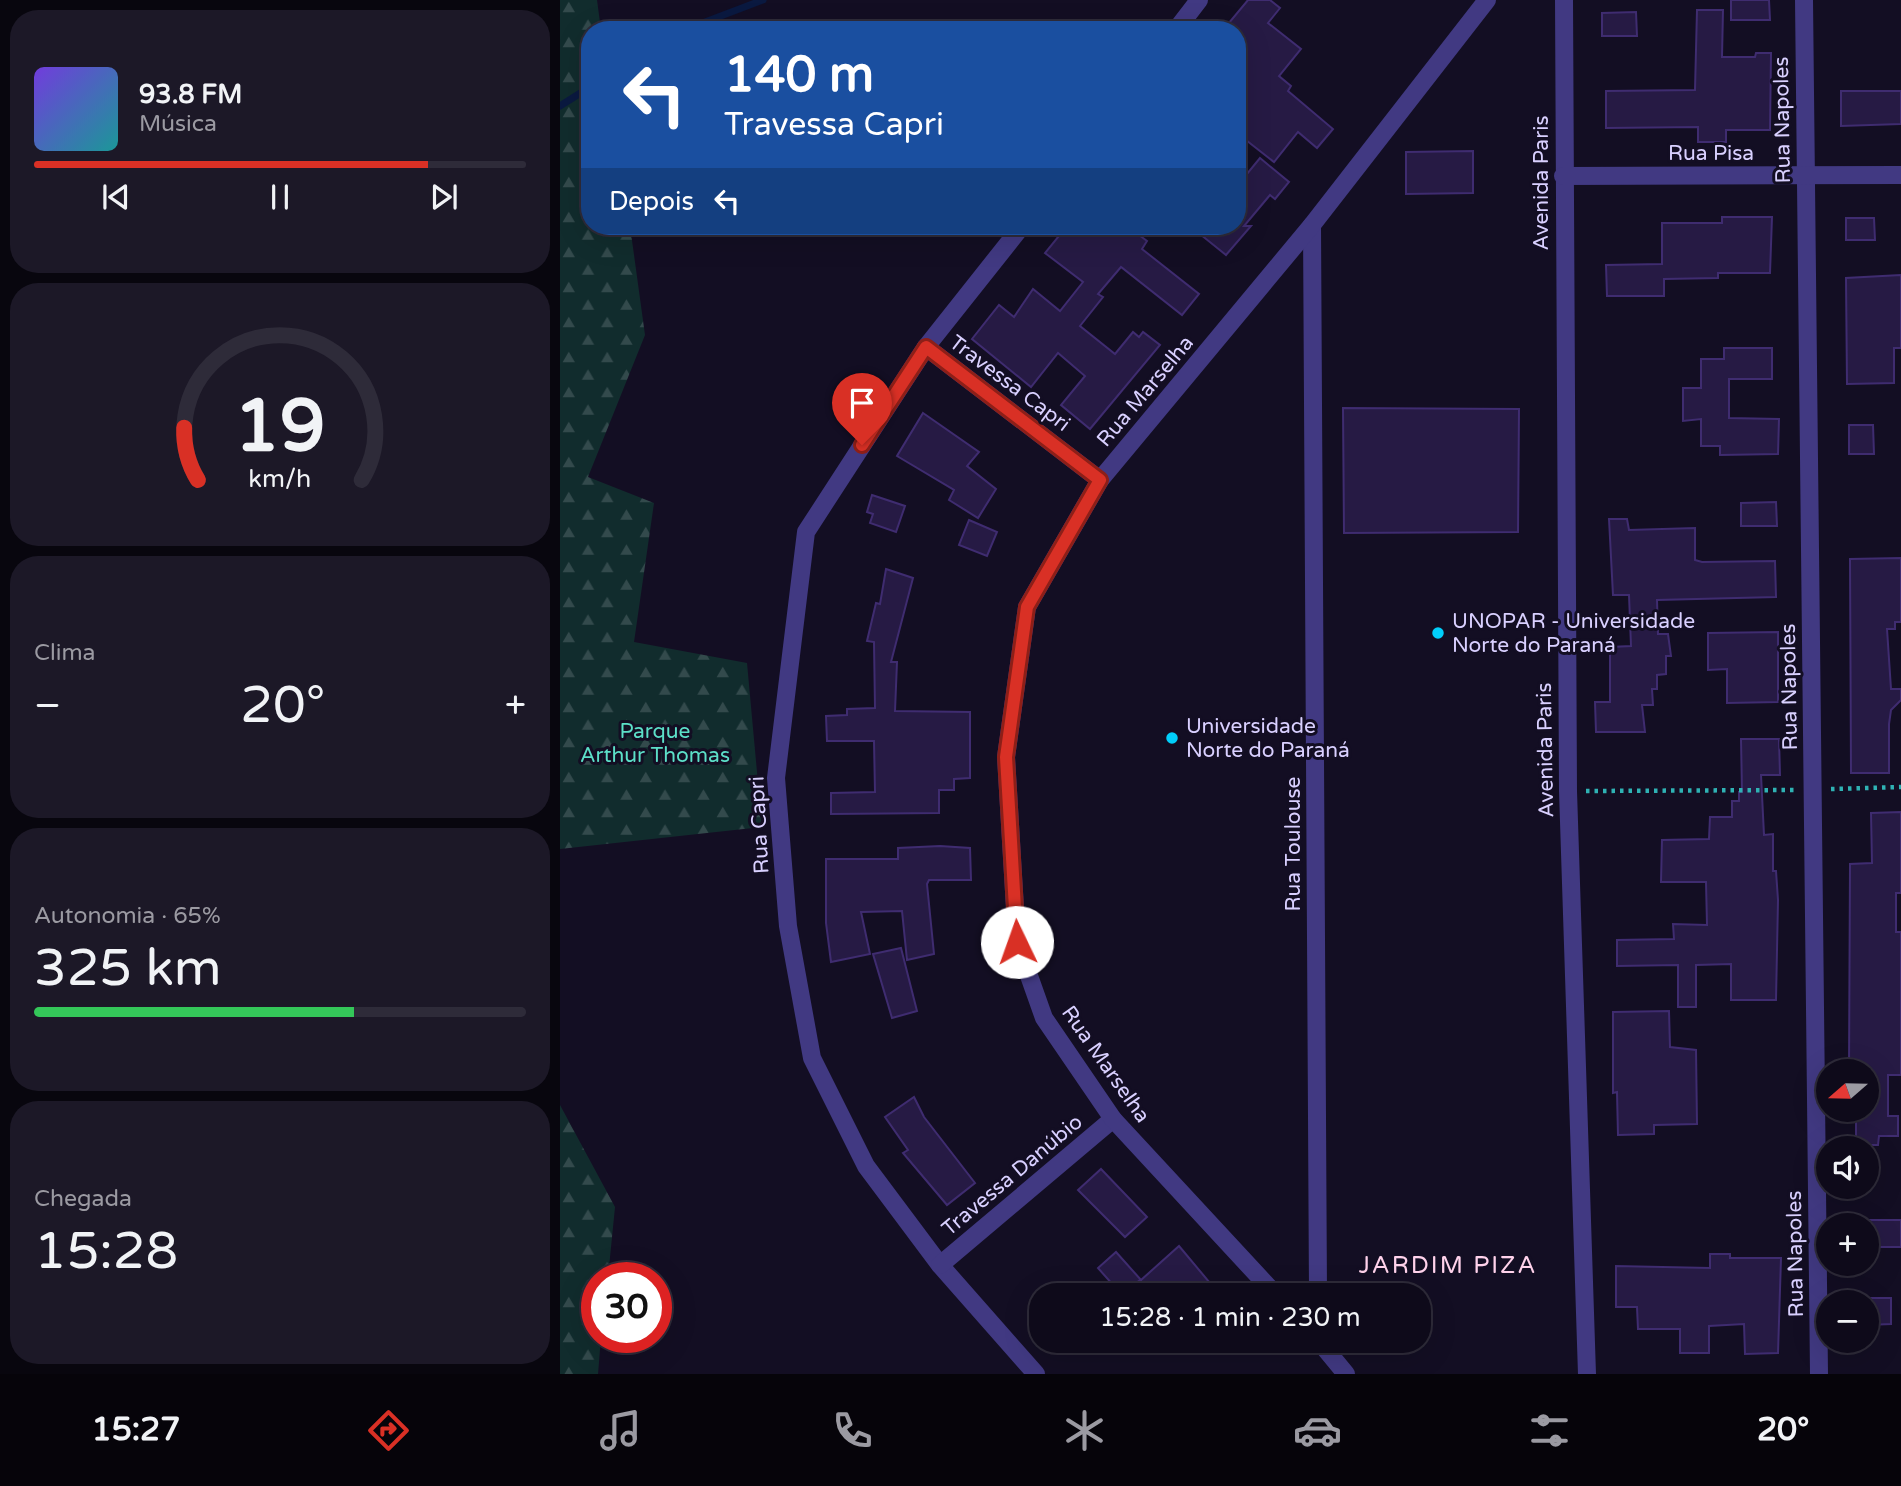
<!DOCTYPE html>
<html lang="pt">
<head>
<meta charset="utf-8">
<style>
	body { margin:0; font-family:"Varela Round",sans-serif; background:#1c1827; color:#f1f3f6; height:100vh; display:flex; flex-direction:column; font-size:26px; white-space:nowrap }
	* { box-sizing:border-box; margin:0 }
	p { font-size:23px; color:#9b9aa2 }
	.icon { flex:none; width:38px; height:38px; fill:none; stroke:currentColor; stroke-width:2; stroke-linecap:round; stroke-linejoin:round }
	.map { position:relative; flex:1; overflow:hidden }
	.sheet { display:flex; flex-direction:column; gap:10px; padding:10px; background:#08060e; width:560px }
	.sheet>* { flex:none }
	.banner { position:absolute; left:21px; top:21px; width:665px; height:214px; border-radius:28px; box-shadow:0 7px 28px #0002,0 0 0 2px #2e2b39; background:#1a4fa0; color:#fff; overflow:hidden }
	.needle { width:46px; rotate:250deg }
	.tools { position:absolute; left:1256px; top:1059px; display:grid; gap:14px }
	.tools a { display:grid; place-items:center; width:63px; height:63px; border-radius:50%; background:#0e0a1a; box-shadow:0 7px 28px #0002,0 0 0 2px #2e2b39; font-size:35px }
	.speed { position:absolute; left:21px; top:1262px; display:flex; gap:14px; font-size:35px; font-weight:700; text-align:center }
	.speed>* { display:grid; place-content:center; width:91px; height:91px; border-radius:50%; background:#0e0a1a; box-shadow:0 7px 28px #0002,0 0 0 2px #2e2b39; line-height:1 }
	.speed .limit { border:10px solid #d22; background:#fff; color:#111 }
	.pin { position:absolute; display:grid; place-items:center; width:60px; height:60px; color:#fff; margin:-72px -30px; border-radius:50% 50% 50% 0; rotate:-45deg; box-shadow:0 0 7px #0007 }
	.pin .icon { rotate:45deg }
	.me { position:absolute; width:77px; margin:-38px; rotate:357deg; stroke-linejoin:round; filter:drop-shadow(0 0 5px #0008) }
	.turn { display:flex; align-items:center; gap:24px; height:147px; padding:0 28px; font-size:32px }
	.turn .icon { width:91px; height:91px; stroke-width:2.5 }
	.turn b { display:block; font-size:49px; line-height:60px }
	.then { display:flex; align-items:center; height:66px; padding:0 28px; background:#0003; gap:14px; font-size:26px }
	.big { font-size:52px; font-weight:600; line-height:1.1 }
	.sheet .tile { flex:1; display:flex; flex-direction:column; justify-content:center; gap:10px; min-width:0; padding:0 24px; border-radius:28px; background:#1c1827 }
	.sheet .dial { align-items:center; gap:0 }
	.dial svg { height:182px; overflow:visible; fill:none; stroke:#2e2b39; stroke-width:7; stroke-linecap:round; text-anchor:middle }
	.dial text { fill:#f1f3f6; stroke:none }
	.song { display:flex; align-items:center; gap:21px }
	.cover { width:84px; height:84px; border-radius:10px; background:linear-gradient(135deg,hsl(260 70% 55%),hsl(180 70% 35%)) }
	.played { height:7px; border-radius:4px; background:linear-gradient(90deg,#d93025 80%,#2e2b39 80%) }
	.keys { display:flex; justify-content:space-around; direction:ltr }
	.heat { display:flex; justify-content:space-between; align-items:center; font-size:38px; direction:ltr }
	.charge { height:10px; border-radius:5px; background:linear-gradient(90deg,#34c759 65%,#2e2b39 0) }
	.trip { position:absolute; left:469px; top:1283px; width:402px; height:70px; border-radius:28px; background:#0e0a1a; box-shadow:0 7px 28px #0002,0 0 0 2px #2e2b39; font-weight:600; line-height:70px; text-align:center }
	.tab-bar { display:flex; height:112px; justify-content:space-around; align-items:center; background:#06040a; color:#9b9aa2 }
	.tab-bar .icon { width:49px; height:49px }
	.tab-bar .selected { color:#d93025 }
	.tab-bar b { font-size:32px; color:#f1f3f6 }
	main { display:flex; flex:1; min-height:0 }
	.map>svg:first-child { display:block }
</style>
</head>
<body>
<main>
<section class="sheet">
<div class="tile">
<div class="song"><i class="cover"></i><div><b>93.8 FM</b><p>Música</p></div></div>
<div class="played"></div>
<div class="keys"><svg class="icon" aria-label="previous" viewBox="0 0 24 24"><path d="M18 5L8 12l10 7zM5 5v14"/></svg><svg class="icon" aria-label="pause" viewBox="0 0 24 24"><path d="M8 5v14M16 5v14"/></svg><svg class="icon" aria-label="next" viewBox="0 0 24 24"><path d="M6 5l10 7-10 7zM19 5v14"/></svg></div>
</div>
<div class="tile dial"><svg viewBox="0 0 100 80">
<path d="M14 69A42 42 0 1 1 86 69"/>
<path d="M14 69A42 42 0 0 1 8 46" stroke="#d93025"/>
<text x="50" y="56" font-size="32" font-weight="700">19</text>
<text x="50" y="72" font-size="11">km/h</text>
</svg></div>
<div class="tile"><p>Clima</p>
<div class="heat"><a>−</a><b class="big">20°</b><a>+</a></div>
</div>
<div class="tile"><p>Autonomia · 65%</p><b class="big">325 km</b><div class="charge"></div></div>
<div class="tile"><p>Chegada</p><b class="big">15:28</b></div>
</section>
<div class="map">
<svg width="1341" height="1374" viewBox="0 0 1341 1374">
	<defs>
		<pattern id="forest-firs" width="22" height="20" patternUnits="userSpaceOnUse" patternTransform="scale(1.75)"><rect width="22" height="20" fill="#112c2d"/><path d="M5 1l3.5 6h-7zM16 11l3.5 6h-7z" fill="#334a4c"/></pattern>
	</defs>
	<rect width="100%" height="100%" fill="#130e23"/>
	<g fill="url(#forest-firs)">
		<polygon points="0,0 37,0 41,30 30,30 30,226 70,226 85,335 28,477 94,503 74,642 187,663 202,827 0,849"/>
		<polygon points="0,1105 55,1207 48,1277 37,1278 37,1337 41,1337 38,1374 0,1374"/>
	</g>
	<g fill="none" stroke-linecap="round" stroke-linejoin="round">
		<g stroke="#0a1940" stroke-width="7">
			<polyline points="124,30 203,0"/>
			<polyline points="0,106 30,87"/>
		</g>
	</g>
	<g fill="#261a44" stroke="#3f2c70" stroke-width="2">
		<polygon points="688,0 710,0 720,8 708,23 741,49 719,76 731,86 728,91 773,129 757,148 738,132 714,162 677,133 677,30 668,24"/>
		<polygon points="1171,0 1209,0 1210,20 1171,20"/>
		<polygon points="1137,10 1163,10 1162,57 1195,57 1196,53 1211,53 1210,130 1166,130 1166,142 1138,142 1138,127 1046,128 1046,91 1135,90"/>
		<polygon points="1076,12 1077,36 1042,36 1042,13"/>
		<polygon points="1281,91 1341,91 1341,124 1281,126"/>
		<polygon points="913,151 913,193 846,194 846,152"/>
		<polygon points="700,158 729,182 715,199 710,195 684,226 691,226 666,255 630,226 677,226 677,186"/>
		<polygon points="1162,217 1212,217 1210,273 1158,273 1158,278 1104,279 1104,296 1047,296 1046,265 1102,264 1102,223 1162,223"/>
		<polygon points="1286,218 1314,218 1315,240 1286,240"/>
		<polygon points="507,226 567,226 587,241 582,249 639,294 622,315 561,267 538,294 543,297 520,326 555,354 573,332 579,337 583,332 600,345 530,429 501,405 525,376 498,353 471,387 412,339 439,305 454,317 473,289 500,311 523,282 485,253"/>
		<polygon points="1341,275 1341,348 1334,348 1334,383 1287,384 1286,278"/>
		<polygon points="1164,348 1212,348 1212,379 1169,379 1169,418 1219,419 1218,454 1160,455 1160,446 1141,446 1141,419 1123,421 1123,388 1141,388 1141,359 1164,359"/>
		<polygon points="783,408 959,409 958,532 784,533"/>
		<polygon points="363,413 419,452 407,466 436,489 418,518 389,500 394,490 337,456"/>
		<polygon points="1289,425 1313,425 1314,454 1289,454"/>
		<polygon points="312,495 345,506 336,532 310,523 313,514 307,512"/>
		<polygon points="1216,502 1217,526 1181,526 1181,503"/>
		<polygon points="1049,519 1067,519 1069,530 1135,528 1135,560 1142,562 1215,561 1216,597 1097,600 1098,634 1108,634 1111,656 1106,656 1106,674 1097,675 1097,689 1092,689 1093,705 1082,705 1085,732 1036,732 1035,702 1050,702 1050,647 1071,646 1069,595 1053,595"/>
		<polygon points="409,520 437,532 427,556 399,545"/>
		<polygon points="1341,558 1341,622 1335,622 1335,629 1327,629 1331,689 1341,689 1341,700 1331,710 1329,724 1329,773 1291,773 1290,559"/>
		<polygon points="326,569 353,578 331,662 337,662 335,711 410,712 410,778 394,779 394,790 379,790 379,813 271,814 271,793 315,792 314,741 267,741 266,716 287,715 287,709 315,708 314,642 307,641 316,603 320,604"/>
		<polygon points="1218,632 1218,702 1167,703 1167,669 1148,670 1148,633"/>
		<polygon points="1181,739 1219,739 1220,775 1201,775 1204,835 1213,834 1213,871 1216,871 1218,900 1216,1000 1171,1000 1171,964 1136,965 1136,1007 1118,1007 1118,965 1057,966 1057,940 1114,939 1113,924 1147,925 1146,882 1101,882 1102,840 1149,839 1150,817 1172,817 1172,801 1179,801 1179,792 1182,792"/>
		<polygon points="1341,812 1341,893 1336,893 1336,932 1341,932 1341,1075 1328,1075 1328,1116 1338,1116 1338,1136 1319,1136 1318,1145 1296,1145 1296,1116 1307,1116 1307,1071 1289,1071 1290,864 1312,863 1311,813"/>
		<polygon points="380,846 410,848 411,880 369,880 367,884 374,954 347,960 342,911 301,912 310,954 271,962 266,923 266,859 338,859 338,848"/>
		<polygon points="341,948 357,1011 332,1018 313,954"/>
		<polygon points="1109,1011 1110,1047 1136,1050 1137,1124 1094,1125 1094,1134 1058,1135 1057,1092 1053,1093 1053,1012"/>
		<polygon points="354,1097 364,1117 415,1183 387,1205 343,1153 348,1150 325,1117"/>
		<polygon points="541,1169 587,1217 565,1237 518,1190"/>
		<rect x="1307" y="1220" width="34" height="27"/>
		<polygon points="619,1246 660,1295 592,1295 580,1280 562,1295 538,1268 556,1252 581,1280"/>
		<polygon points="1150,1254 1170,1254 1170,1258 1221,1258 1218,1353 1185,1354 1184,1324 1149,1326 1149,1353 1120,1353 1120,1329 1078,1329 1077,1307 1056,1307 1056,1266 1150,1268"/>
		<polygon points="1307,1298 1331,1298 1331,1324 1307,1325"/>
	</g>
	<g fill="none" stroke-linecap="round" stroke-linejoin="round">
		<g stroke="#2fb2b4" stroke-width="4.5" stroke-dasharray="3.5 5" stroke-linecap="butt">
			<polyline points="1271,789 1341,787"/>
			<polyline points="1026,791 1234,790"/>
		</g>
		<g stroke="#413982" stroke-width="18">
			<polyline points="1004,0 1008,791 1027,1374"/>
			<polyline points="1244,0 1259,1374"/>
			<polyline points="616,30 639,0"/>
			<polyline points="1003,176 1341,175"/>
			<polyline points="752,225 758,1295"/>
			<polyline points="462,226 366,347 246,532 216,778 228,926 252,1058 306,1166 380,1265 476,1374"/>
			<polyline points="366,347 540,480"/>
			<polyline points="380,1265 553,1119"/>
			<polyline points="716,1295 553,1119 484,1018 457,942 446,757 467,607 540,480 752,225 927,0"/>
			<polyline points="758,1340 786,1374"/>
		</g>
	</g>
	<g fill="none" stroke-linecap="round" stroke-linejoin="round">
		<g stroke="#8d1f18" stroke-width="18">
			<polyline id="route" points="302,445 366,347 540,480 467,607 446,757 457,942"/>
		</g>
		<use href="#route" stroke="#d93025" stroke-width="12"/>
	</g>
	<g fill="#01cefa" stroke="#130e23" stroke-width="2.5">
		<circle cx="878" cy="633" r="7"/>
		<circle cx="612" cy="738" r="7"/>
	</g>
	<g text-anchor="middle" stroke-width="6" stroke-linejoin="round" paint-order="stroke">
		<g font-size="21" fill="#d9d0ff" stroke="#130e23">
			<text transform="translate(1222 120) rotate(-91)" y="7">Rua Napoles</text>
			<text x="1151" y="160">Rua Pisa</text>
			<text transform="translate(981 183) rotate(-90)" y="7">Avenida Paris</text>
			<text transform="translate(450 383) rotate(37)" y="7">Travessa Capri</text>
			<text transform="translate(585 391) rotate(-50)" y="7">Rua Marselha</text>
			<text transform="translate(1229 687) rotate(-91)" y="7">Rua Napoles</text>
			<text transform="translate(985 750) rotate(-91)" y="7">Avenida Paris</text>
			<text transform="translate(199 825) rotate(-93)" y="7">Rua Capri</text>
			<text transform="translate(733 844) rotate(-90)" y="7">Rua Toulouse</text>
			<text transform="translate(546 1064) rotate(55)" y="7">Rua Marselha</text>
			<text transform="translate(452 1175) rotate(-40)" y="7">Travessa Danúbio</text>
			<text transform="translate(1235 1254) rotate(-91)" y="7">Rua Napoles</text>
		</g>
		<g font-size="21" fill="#d9d0ff" stroke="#130e23" text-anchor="start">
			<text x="892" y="628">UNOPAR - Universidade<tspan x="892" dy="24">Norte do Paraná</tspan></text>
			<text x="626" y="733">Universidade<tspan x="626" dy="24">Norte do Paraná</tspan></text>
		</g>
		<g font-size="21" fill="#5cdfc8" stroke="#130e23">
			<text x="95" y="738">Parque<tspan x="95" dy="24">Arthur Thomas</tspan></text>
		</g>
		<g font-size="24" letter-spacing="2" fill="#ffd2eb" stroke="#130e23">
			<text x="888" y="1273">JARDIM PIZA</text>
		</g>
	</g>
</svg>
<div class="tools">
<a><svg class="needle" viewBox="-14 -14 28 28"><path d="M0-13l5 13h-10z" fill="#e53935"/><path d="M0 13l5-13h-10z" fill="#9b9aa2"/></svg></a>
<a><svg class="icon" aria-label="sound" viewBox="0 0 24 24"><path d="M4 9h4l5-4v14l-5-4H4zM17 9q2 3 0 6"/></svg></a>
<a>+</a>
<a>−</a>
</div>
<div class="speed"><div class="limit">30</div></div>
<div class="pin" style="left:302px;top:445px;background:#d93025"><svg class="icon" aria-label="arrive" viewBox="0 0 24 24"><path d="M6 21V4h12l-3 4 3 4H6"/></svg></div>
<svg class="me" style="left:457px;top:942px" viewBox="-20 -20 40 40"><circle r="19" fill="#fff"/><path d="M0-13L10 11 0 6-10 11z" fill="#d93025"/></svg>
<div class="trip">15:28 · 1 min · 230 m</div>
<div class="banner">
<div class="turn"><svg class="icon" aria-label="left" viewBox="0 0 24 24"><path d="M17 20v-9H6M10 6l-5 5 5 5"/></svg><div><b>140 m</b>Travessa Capri</div></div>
<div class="then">Depois<svg class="icon" aria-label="left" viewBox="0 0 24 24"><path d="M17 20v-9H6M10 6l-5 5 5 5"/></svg></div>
</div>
</div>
</main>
<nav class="tab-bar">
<b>15:27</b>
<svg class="icon selected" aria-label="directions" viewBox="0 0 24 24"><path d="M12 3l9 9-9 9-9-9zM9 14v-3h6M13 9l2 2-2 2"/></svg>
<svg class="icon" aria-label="music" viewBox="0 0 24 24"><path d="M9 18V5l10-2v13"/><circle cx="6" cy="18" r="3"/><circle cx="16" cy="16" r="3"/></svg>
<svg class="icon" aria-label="phone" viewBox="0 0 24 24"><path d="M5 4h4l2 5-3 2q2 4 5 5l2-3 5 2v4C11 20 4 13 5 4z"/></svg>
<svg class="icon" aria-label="climate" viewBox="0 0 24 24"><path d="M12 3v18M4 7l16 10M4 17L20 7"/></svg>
<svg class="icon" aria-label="car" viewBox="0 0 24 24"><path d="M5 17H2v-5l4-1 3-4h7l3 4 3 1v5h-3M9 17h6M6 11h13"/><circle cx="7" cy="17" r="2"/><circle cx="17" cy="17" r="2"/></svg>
<svg class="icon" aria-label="filters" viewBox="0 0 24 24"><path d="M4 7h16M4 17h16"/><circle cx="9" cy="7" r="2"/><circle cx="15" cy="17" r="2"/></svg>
<b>20°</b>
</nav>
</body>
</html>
